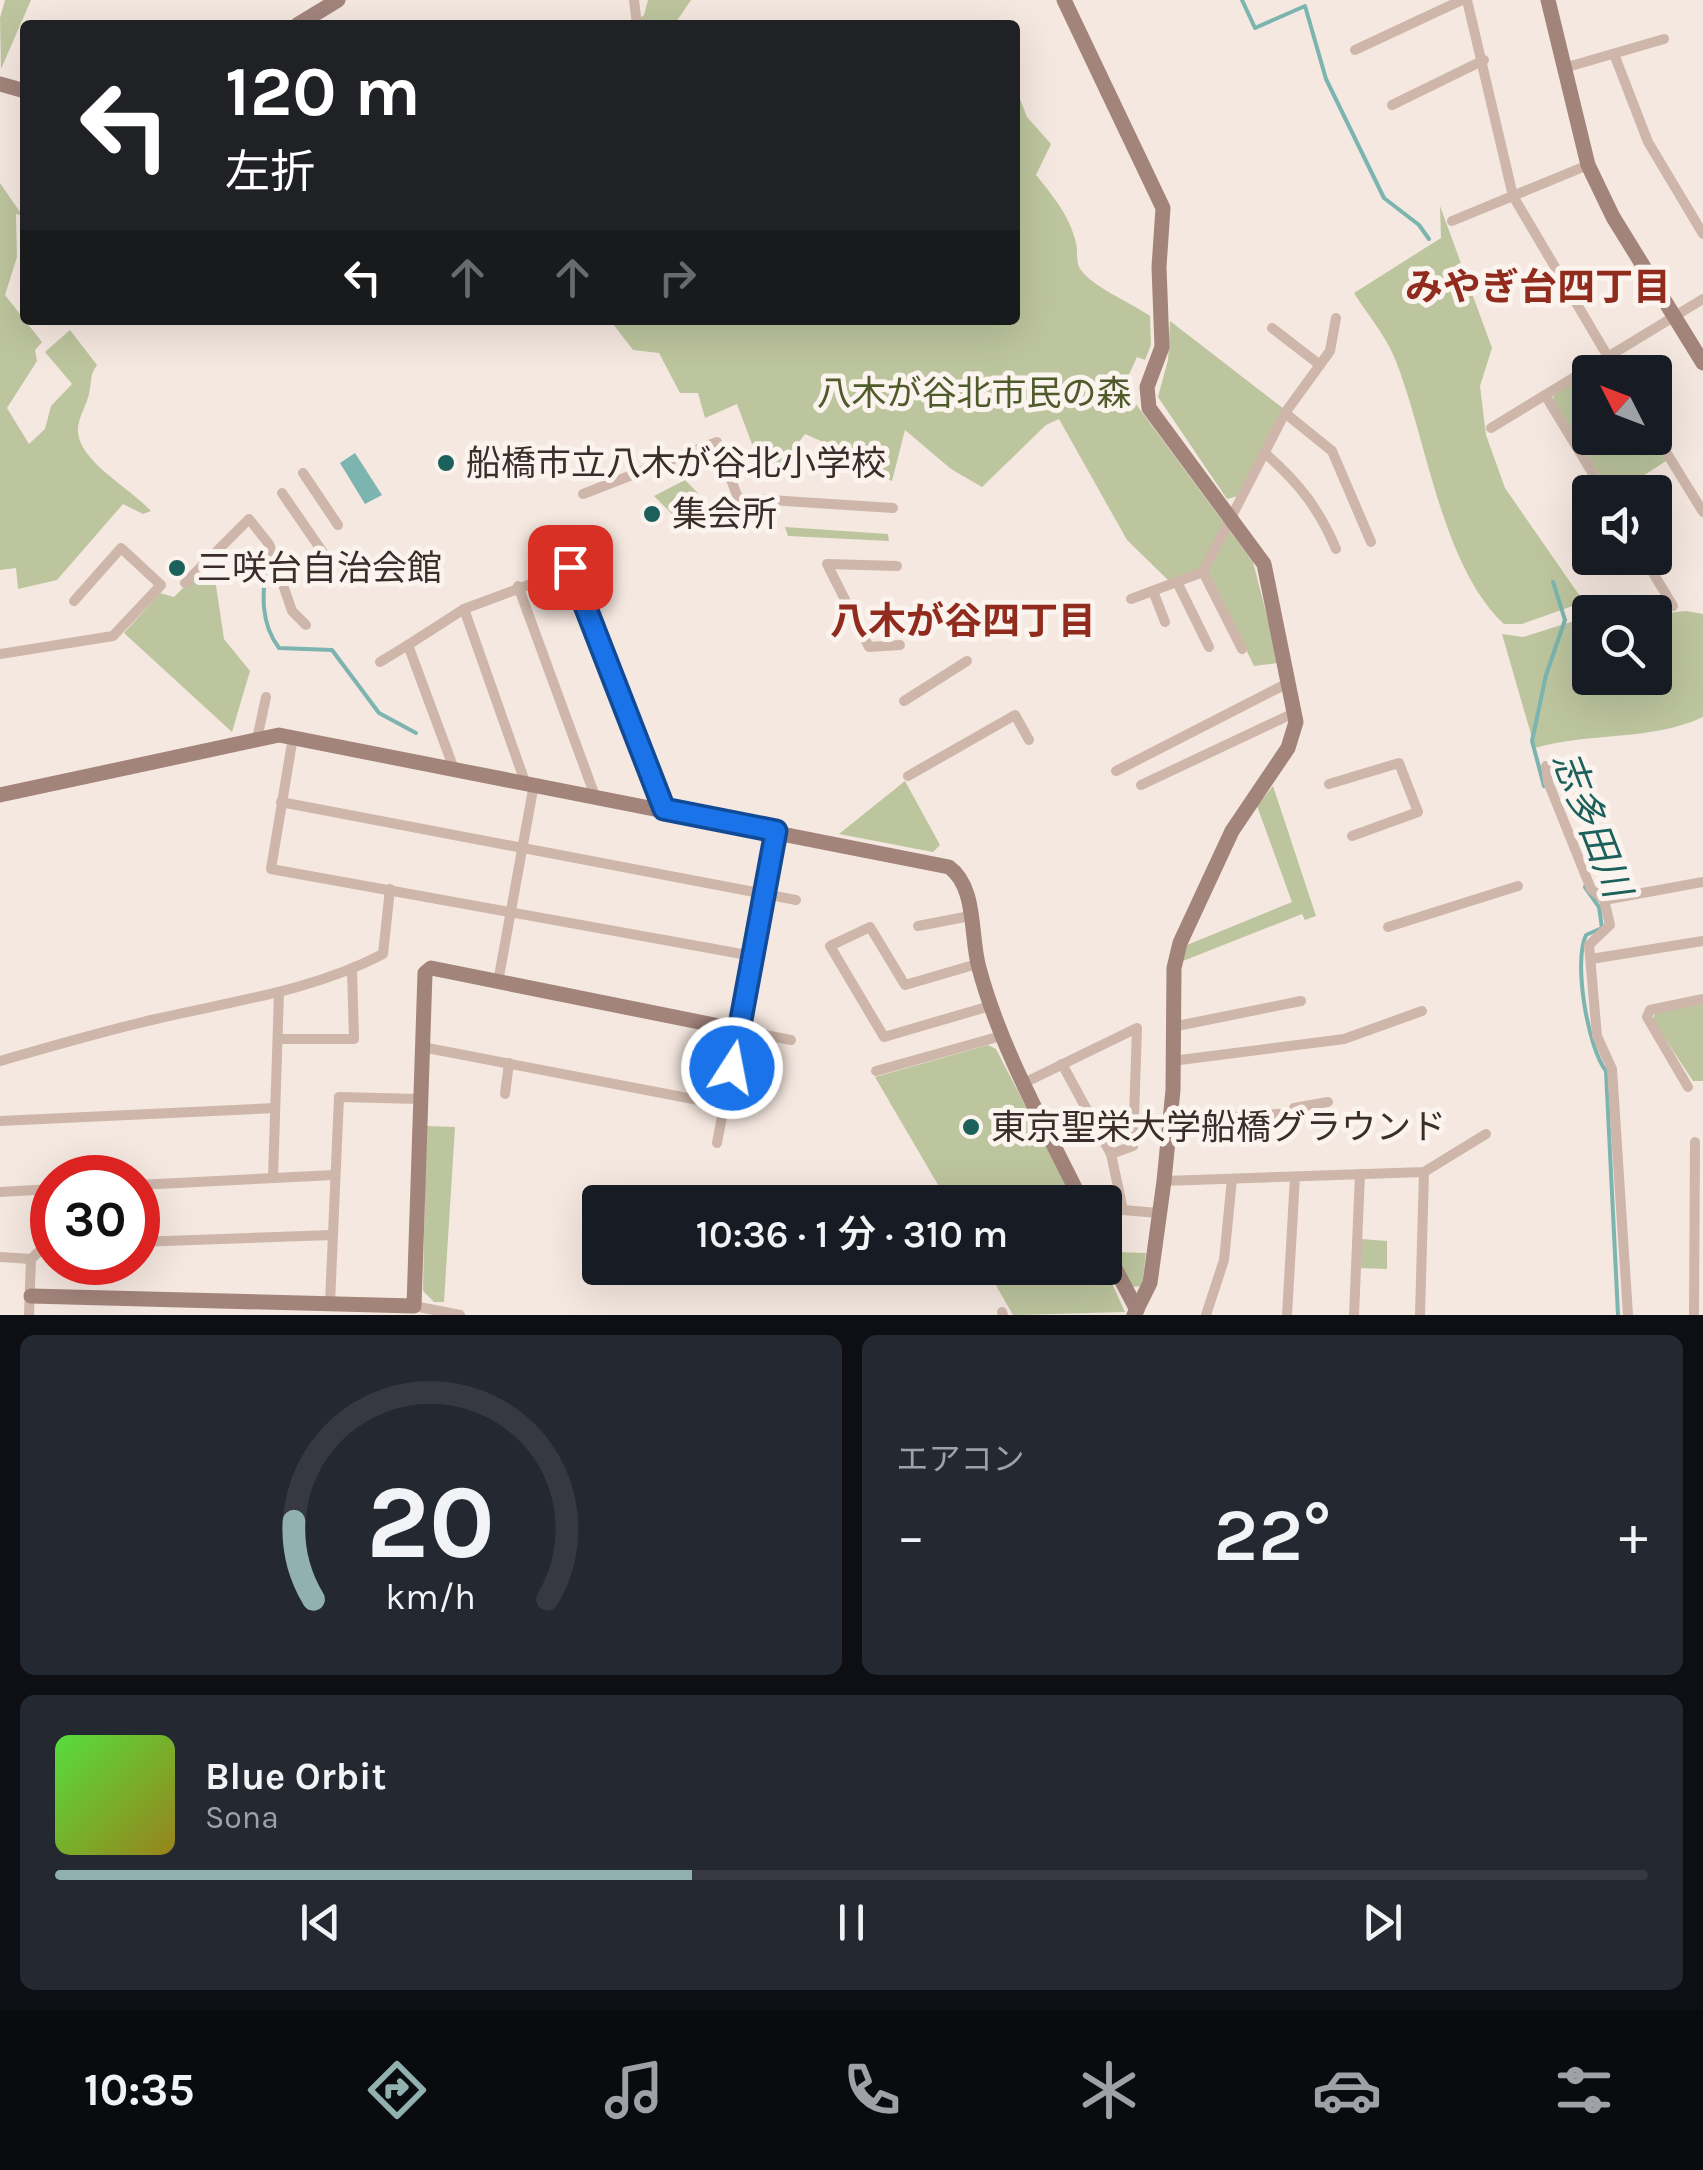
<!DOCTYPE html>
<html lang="ja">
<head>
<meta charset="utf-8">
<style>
	body { margin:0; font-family:Karla,"Noto Sans JP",sans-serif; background:#242831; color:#f1f3f6; height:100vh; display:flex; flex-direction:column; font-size:38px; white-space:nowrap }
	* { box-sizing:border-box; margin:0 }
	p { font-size:32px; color:#9ea1a6 }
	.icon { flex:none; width:55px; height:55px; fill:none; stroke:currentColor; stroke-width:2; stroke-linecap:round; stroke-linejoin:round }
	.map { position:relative; height:1315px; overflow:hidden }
	.drawer { display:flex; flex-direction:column; gap:20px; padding:20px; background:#0d0f14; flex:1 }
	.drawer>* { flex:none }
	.guide { position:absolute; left:20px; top:20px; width:1000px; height:305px; border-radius:10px; box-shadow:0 10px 40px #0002; background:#202124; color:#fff; overflow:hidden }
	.needle { width:65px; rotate:312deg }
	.fabs { position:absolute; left:1572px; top:355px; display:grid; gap:20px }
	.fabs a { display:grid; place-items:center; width:100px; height:100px; border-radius:10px; background:#171b24; box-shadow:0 10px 40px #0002; font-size:50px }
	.speed { position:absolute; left:30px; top:1155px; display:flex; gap:20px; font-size:50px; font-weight:700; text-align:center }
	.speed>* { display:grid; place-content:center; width:130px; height:130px; border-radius:50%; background:#171b24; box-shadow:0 10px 40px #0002; line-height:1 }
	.speed .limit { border:15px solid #d22; background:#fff; color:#111 }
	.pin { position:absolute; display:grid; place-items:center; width:85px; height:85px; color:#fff; margin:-42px; border-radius:20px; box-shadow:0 5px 15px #0006 }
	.me { position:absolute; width:110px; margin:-55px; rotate:11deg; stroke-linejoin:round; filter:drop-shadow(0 0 8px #0008) }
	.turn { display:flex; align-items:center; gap:35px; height:210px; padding:0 40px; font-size:45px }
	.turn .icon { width:130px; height:130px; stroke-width:2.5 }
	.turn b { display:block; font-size:70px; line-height:85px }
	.lanes { display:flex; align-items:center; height:95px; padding:0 40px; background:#0003; justify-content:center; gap:50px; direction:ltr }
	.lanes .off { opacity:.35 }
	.big { font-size:75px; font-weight:600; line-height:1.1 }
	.drawer .card { flex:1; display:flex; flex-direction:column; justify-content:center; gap:15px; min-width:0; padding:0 35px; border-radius:15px; background:#242831 }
	.drawer .dial { align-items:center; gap:0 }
	.dial svg { height:260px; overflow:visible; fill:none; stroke:#363941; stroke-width:7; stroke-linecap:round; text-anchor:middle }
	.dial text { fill:#f1f3f6; stroke:none }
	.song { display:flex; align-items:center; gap:30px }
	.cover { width:120px; height:120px; border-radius:15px; background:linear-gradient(135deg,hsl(110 70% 55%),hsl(50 70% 35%)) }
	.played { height:10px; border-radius:5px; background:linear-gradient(90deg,#91b1b1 40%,#363941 40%) }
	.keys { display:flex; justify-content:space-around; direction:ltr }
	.heat { display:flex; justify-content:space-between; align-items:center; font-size:55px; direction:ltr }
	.drawer .tiles { flex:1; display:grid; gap:20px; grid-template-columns:1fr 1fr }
	.card:last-child { grid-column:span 2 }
	.trip { position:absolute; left:582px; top:1185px; width:540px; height:100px; border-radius:10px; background:#171b24; box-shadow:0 10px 40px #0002; font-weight:600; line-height:100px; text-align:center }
	.dock { display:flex; height:160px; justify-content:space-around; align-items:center; background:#090b0e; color:#9ea1a6 }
	.dock .icon { width:70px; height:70px }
	.dock .selected { color:#91b1b1 }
	.dock b { font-size:45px; color:#f1f3f6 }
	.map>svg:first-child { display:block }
</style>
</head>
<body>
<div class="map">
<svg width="1703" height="1315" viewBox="0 0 1703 1315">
	<rect width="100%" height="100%" fill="#f5e8e0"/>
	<g fill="#bdc59e">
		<polygon points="5,0 31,0 1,69 0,18"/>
		<polygon points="648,0 691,0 674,25 632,25 644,15"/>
		<path d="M 1015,86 L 1027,117 L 1051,144 L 1036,175 C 1053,196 1070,216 1076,243 C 1078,250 1076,260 1079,267 C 1088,285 1132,303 1150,316 L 1151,345 L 1145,360 L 1137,357 L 1127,379 L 1130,396 L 1253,562 L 1279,663 L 1254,666 L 1210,575 L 1168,580 L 1127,540 L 1059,419 L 1046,425 L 982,487 L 951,469 L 905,430 L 892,481 L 866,470 L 860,458 L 805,434 L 781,466 L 762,471 L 737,404 L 705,418 L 698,393 L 680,393 L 659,353 L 633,350 L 610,320 L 1015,320 Z"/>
		<path d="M 0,183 L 22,215 L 16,214 L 17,257 L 5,295 L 42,342 L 35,350 L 37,361 L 7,408 L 29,444 L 45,429 L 51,406 L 72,384 L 45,352 L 70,330 L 97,365 C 89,376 92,382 89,394 C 86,407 77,419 78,432 C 80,462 130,488 151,511 L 143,514 L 123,504 L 57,580 L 18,589 L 16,568 L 0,570 Z"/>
		<path d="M 1440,206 L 1492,348 L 1480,386 L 1486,435 L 1505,488 L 1584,602 L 1522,624 L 1504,624 C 1441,565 1427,438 1395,359 C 1386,336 1367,314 1354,293 L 1441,238 Z"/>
		<polygon points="1170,321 1284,409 1238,496 1227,499 1158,397 1168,360"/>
		<polygon points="1602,364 1612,372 1590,372 1590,438 1652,438 1666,461 1618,492 1610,492 1553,400 1554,394"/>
		<polygon points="685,480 698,493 672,514 654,496"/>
		<polygon points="785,527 888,534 889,541 788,536"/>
		<polygon points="212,559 224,639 250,671 232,732 124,633 160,593 174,597"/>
		<path d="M 1686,611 L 1703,614 L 1703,717 C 1652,741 1590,732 1535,748 L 1502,634 L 1523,637 L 1590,616 L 1590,678 L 1655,678 L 1655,614 Z"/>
		<polygon points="905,781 940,845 933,852 839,834"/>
		<polygon points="1273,786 1316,916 1305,920 1302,914 1183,961 1187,945 1292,902 1257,806"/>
		<polygon points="1703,1004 1703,1081 1693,1081 1653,1020 1655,1012"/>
		<polygon points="988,1045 996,1049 1075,1202 948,1202 875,1077"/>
		<polygon points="426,1126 455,1127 444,1302 434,1302 423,1291"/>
		<polygon points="1361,1239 1387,1241 1387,1269 1360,1268"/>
		<polygon points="1115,1252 1146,1253 1142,1286 1132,1287"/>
		<polygon points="986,1268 1105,1268 1125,1312 1013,1315"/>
	</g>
	<polygon fill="#7cb4af" points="355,453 382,495 365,504 340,463"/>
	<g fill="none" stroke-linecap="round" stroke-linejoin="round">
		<g stroke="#7cb4af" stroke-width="4">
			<polyline points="1242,0 1255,28 1305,6 1326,79 1384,198 1419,225 1429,239"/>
			<path d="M 267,552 C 264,586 257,619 279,648 L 332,650 L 379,713 L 416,733"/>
			<polyline points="1544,786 1532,741 1546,675 1565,620 1553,582"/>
			<path d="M 1585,887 L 1599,907 L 1602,928 L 1586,935 C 1573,962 1588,1048 1606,1071 L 1618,1315"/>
		</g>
		<g stroke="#ceb6aa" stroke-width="10">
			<polyline points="634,0 637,25"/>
			<polyline points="1467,0 1513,196 1617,372"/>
			<polyline points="1355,50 1462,0"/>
			<polyline points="1614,54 1648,142 1703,234"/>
			<polyline points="1564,68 1664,39"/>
			<polyline points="1392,105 1484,60"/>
			<polyline points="1452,221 1588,165"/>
			<polyline points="1272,328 1320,365"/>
			<polyline points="1545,395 1604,492"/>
			<polyline points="1285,413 1332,451 1371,542"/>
			<polyline points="1491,428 1703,299"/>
			<polyline points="1655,434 1703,512"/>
			<path d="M 1267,455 C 1299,483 1319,509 1336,549"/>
			<polyline points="303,473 338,525"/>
			<polyline points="282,493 324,554"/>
			<polyline points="583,494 717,442 738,498 893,508"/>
			<polyline points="1644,558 1673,606"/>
			<polyline points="897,566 827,564 869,647 900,645"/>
			<polyline points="1203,572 1242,649"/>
			<polyline points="1177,582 1209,647"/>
			<polyline points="185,583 249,519 269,544 292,611 306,625"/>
			<polyline points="518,586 595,796"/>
			<polyline points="1153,591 1165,622"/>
			<polyline points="1131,599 1203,572 1285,413 1330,351 1336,318"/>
			<polyline points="0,654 113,636 161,585 121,548 74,601"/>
			<polyline points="380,662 408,645"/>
			<polyline points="904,701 967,661"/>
			<polyline points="293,737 271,869 753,956"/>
			<polyline points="257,739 266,697"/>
			<polyline points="1546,766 1548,782 1591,889 1604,900 1610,925 1589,945 1597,1036 1612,1069 1628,1315"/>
			<polyline points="454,769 408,645 464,609"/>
			<polyline points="1116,771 1290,682"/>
			<polyline points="908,776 1015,715 1029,740"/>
			<polyline points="525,782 464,609 574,568 664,809"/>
			<polyline points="1329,784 1399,763 1418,812 1352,836"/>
			<polyline points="1141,785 1296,712"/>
			<polyline points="281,802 796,900"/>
			<polyline points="1604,900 1703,882"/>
			<polyline points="918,926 970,916"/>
			<polyline points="1388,927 1518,886"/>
			<polyline points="1591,959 1703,941"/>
			<polyline points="977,964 905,985 870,927 830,946 884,1037 990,1006"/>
			<polyline points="498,982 534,784"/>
			<polyline points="1172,1027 1301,1001"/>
			<polyline points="739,1030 791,1040"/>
			<polyline points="278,1039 354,1039 352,970"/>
			<polyline points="422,1047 724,1105"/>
			<path d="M 0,1061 C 52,1046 103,1031 156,1019 C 233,1001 312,991 383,954 L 390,889"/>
			<polyline points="1172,1061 1344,1039 1422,1011"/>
			<polyline points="1062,1064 1111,1154 1123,1210 1158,1213"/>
			<polyline points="876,1071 1001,1036"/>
			<polyline points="1024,1083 1137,1028 1133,1146 1111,1154"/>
			<polyline points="1688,1087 1647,1017 1650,1010 1703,999"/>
			<polyline points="505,1094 509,1063"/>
			<polyline points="0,1121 275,1108"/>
			<polyline points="1171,1121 1295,1113 1294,1108 1328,1102"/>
			<polyline points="717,1143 776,831"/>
			<polyline points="273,1178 279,993"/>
			<polyline points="1164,1181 1424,1172 1486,1134"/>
			<polyline points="138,1185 334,1175"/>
			<polyline points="0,1192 52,1189"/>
			<polyline points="138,1242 332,1235"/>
			<polyline points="0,1257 31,1259"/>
			<polyline points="330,1303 339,1097 420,1099"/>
			<polyline points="414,1306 460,1315"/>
			<polyline points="1002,1312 1003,1315"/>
			<polyline points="29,1315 31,1259 45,1246 52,1245"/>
			<polyline points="1206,1315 1224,1260 1232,1179"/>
			<polyline points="1287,1315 1295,1177"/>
			<polyline points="1354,1315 1360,1174"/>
			<polyline points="1420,1315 1424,1172"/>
			<polyline points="1694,1315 1695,1142"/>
		</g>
		<g stroke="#a2847b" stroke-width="15">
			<polyline points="1064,0 1163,208 1159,267 1162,347 1147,387 1149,408 1264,564 1296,722 1288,748 1232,831 1180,943 1174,968 1173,1090 1164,1181 1150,1283 1134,1315"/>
			<polyline points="1548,0 1588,165 1613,217 1703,363"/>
			<polyline points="297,25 338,0"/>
			<polyline points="0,84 25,91"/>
			<path d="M 0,795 L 279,735 L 949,867 C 977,887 970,936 979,968 C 1001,1050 1045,1126 1082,1202"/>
			<polyline points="1105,1249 1137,1310"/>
			<polyline points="31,1296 414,1306 425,973 431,968 739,1030"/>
		</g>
	</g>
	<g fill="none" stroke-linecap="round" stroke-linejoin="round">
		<g stroke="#114b97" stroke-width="25">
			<polyline id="route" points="570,567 664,809 776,831 732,1068"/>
		</g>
		<use href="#route" stroke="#1a73e8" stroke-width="18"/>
	</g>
	<g fill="#1c605c" stroke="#fbf3ed" stroke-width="4">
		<circle cx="446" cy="463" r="10"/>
		<circle cx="652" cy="514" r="10"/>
		<circle cx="177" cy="568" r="10"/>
		<circle cx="971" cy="1127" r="10"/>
	</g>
	<g text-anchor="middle" stroke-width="10" stroke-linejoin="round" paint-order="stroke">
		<g font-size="35" fill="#505b2c" stroke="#fbf3ed">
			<text x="974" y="405">八木が谷北市民の森</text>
		</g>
		<g font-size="35" fill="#3b2d2a" stroke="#fbf3ed" text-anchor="start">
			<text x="466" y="475">船橋市立八木が谷北小学校</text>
			<text x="672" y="526">集会所</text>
			<text x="197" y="580">三咲台自治会館</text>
			<text x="991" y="1139">東京聖栄大学船橋グラウンド</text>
		</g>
		<g font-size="38" font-weight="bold" fill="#902b1d" stroke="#fbf3ed">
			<text x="1538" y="300">みやぎ台四丁目</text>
			<text x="963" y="634">八木が谷四丁目</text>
		</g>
		<g font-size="38" font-style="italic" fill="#1c605c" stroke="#fbf3ed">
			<text transform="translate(1592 824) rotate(69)" y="13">志多田川</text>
		</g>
	</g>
</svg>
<div class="fabs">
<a><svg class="needle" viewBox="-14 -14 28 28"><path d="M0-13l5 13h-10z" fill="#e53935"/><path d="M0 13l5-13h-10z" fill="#9ea1a6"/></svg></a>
<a><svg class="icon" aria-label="sound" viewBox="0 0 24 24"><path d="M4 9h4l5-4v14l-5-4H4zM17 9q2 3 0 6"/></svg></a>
<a><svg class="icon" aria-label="search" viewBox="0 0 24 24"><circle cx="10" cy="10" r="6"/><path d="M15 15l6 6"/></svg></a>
</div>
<div class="speed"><div class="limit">30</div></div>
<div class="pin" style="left:570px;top:567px;background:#d93025"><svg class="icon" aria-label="arrive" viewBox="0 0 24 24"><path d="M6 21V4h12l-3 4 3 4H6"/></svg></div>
<svg class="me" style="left:732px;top:1068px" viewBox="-20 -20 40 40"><circle r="17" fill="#1a73e8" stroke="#fff" stroke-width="3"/><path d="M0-11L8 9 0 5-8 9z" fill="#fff"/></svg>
<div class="trip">10:36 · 1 分 · 310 m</div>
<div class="guide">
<div class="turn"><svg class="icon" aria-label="left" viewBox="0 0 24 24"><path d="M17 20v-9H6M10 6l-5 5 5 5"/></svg><div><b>120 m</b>左折</div></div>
<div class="lanes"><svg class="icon" aria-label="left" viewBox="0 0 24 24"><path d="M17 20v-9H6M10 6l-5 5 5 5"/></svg><svg class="icon off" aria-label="ahead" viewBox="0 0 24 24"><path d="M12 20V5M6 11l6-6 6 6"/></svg><svg class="icon off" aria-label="ahead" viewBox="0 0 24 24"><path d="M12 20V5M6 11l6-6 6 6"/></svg><svg class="icon off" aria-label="right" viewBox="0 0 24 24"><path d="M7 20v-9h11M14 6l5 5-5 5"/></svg></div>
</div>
</div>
<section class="drawer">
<div class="tiles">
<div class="card dial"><svg viewBox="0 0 100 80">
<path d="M14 69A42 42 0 1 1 86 69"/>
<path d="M14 69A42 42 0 0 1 8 45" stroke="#91b1b1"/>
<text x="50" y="56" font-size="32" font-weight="700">20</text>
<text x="50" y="72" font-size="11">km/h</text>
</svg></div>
<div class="card"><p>エアコン</p>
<div class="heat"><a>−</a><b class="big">22°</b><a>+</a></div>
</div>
<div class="card">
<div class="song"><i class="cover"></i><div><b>Blue Orbit</b><p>Sona</p></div></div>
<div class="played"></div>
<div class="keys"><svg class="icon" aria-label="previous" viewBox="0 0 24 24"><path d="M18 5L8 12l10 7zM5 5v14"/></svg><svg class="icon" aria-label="pause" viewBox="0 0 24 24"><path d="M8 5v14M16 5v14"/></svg><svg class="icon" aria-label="next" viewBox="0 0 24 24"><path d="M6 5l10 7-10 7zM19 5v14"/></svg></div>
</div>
</div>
</section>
<nav class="dock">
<b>10:35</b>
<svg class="icon selected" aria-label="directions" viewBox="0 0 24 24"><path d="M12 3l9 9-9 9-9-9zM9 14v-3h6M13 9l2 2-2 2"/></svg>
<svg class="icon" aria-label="music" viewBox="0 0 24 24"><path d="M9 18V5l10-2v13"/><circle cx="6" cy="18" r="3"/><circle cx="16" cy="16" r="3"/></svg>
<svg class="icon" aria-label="phone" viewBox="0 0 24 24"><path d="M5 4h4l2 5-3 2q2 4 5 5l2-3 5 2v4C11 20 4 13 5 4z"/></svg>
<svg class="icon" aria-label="climate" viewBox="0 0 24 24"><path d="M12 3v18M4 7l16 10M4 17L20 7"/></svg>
<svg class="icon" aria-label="car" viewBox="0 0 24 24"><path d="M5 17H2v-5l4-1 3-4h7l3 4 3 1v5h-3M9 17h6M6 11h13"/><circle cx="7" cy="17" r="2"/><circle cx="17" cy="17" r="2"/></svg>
<svg class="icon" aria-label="filters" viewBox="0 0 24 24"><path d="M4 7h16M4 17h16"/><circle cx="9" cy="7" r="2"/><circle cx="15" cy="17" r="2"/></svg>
</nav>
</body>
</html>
